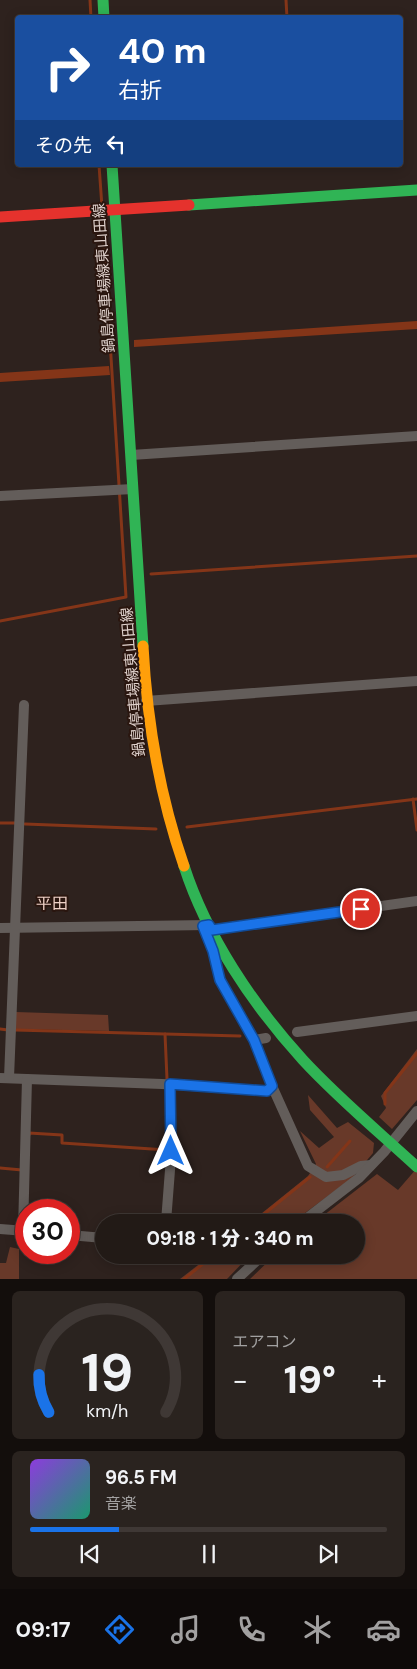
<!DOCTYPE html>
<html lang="ja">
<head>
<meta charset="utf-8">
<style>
	body { margin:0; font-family:"DM Sans","Noto Sans JP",sans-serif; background:#2a231f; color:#f1f3f6; height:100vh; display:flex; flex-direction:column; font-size:19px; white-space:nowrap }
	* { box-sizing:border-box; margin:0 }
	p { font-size:16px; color:#a2a1a1 }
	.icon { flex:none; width:28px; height:28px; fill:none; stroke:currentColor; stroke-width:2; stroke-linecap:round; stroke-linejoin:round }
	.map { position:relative; height:1279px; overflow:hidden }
	.details { display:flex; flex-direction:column; gap:12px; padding:12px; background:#130e0c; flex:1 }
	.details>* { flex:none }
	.banner { position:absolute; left:15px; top:15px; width:388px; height:152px; border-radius:5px; box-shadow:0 2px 12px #0003,0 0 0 1px #3f3835; background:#1a4fa0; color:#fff; overflow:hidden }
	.speed { position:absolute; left:15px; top:1199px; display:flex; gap:10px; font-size:25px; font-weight:700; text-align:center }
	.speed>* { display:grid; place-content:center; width:65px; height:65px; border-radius:50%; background:#221a16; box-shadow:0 2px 12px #0003,0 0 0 1px #3f3835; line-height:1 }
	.speed .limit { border:8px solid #d22; background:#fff; color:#111 }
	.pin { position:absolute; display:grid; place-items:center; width:42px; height:42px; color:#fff; margin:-21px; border:2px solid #fff; border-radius:50%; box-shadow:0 1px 5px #0007 }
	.me { position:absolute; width:55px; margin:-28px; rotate:0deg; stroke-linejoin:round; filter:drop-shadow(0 0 4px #0008) }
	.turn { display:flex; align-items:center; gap:18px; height:105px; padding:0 20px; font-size:22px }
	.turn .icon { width:65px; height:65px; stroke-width:2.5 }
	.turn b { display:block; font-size:35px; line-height:42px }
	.then { display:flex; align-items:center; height:48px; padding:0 20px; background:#0003; gap:10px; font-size:19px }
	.big { font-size:38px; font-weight:800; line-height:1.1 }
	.details .tile { flex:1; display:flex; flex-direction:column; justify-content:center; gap:8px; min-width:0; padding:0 18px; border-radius:8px; background:#2a231f }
	.details .dial { align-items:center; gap:0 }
	.dial svg { height:130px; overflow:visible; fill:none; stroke:#3f3835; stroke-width:7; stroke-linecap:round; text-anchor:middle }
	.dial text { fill:#f1f3f6; stroke:none }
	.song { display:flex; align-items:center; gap:15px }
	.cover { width:60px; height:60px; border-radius:8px; background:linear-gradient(135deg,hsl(270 70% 55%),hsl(160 70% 35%)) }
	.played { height:5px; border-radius:2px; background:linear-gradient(90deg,#1a73e8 25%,#3f3835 25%) }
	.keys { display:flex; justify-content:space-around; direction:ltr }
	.heat { display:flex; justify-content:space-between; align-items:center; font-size:28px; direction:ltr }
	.details .tiles { flex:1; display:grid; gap:12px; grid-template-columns:1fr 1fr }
	.tile:last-child { grid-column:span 2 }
	.trip { position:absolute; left:95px; top:1214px; width:270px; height:50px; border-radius:25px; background:#221a16; box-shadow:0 2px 12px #0003,0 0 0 1px #3f3835; font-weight:800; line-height:50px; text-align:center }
	.tabs { display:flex; height:80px; justify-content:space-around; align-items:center; background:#0e0a09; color:#a2a1a1 }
	.tabs .icon { width:35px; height:35px }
	.tabs .active { color:#1a73e8 }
	.tabs b { font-size:22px; color:#f1f3f6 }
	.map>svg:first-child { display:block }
</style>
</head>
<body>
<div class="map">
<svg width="417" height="1279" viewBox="0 0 417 1279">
	<rect width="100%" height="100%" fill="#2e221e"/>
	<g fill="#683929">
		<polygon points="16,1012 108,1015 109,1031 16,1029"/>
		<polygon points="417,1049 417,1100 392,1129 379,1117 386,1108 381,1096"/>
		<polygon points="308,1095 337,1128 348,1122 374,1143 373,1153 352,1178 293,1222 251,1222 308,1176 316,1164 300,1131 319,1148 334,1137 310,1110"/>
		<polygon points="417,1168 417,1279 250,1279 275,1255 356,1255 356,1222 315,1222 377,1174 398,1190"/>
		<polygon points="10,1247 19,1249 19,1279 0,1279 0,1263 6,1263"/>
		<polygon points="211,1255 250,1255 227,1279 180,1279"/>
	</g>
	<g fill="#843518">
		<polygon points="417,321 417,329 134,347 134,340"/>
		<polygon points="109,366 110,375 0,382 0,373"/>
	</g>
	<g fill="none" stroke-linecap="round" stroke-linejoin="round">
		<g stroke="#843518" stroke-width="3">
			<polyline points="90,0 91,18"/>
			<polyline points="286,0 287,18"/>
			<polyline points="99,165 102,207"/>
			<polyline points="151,574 417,556"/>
			<polyline points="0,621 126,597 102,213"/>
			<polyline points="413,799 417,830"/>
			<polyline points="0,823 15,823"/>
			<polyline points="25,824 156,829"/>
			<polyline points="187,827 417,799"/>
			<polyline points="0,1029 8,1030"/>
			<polyline points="15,1030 240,1036"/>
			<polyline points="165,1034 167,1079"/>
			<polyline points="385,1104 385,1093 417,1053"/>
			<polyline points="29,1135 29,1133 62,1135 62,1143 167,1150 167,1146"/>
			<polyline points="327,1167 350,1141"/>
			<polyline points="0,1168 22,1170"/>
			<polyline points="254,1222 310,1177"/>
			<polyline points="184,1279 214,1255"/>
		</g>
		<g stroke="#635d5a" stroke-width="10">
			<polyline points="131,455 417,436"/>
			<polyline points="0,496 133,489"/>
			<polyline points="146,701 417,681"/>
			<polyline points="203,926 213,951 220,980 254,1040 272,1086 308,1166 326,1177 343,1175 361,1166 371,1165"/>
			<polyline points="0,928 208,925"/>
			<polyline points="212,930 417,901"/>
			<polyline points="297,1032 417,1016"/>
			<polyline points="254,1040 266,1038"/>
			<polyline points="0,1078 162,1084 267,1091 272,1086"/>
			<polyline points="9,1078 24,705"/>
			<polyline points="166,1222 171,1157 170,1084"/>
			<polyline points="302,1222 359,1178 384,1152 417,1111"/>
			<polyline points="0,1229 26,1231"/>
			<polyline points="23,1231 27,1079"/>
			<polyline points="69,1235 104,1238"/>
			<polyline points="237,1279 263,1255"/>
		</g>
		<g stroke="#30b455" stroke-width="11">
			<polyline points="103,0 104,18"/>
			<polyline points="112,165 143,646"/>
			<polyline points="189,205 417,190"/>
			<path d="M 184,866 C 207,937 253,1005 303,1060 C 338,1098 379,1132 417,1167"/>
		</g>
		<path stroke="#ff9f0a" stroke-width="11" d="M 143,646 C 147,722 159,794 184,866"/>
		<polyline stroke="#e5322d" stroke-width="11" points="0,217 189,205"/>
	</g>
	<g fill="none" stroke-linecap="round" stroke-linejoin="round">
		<g stroke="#114b97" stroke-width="12">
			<polyline id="route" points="171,1151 170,1084 267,1091 272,1086 254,1040 220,980 213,951 203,926 209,925 212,930 361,909"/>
		</g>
		<use href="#route" stroke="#1a73e8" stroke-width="9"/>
	</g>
	<g text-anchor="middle" stroke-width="4" stroke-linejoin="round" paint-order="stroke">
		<g font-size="15" fill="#ded0cb" stroke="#2a160f">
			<text transform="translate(104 278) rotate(-94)" y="5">鍋島停車場線東山田線</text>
			<text transform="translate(133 682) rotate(-95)" y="5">鍋島停車場線東山田線</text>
		</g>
		<g font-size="16" fill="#eed1c7" stroke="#2a160f">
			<text x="52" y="909">平田</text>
		</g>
	</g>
</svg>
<div class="speed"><div class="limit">30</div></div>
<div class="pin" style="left:361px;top:909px;background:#d93025"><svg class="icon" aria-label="arrive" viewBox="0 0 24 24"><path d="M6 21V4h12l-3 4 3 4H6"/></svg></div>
<svg class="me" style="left:171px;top:1151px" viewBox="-20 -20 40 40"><path d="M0-17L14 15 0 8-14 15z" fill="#1a73e8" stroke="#fff" stroke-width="4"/></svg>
<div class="trip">09:18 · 1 分 · 340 m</div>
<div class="banner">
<div class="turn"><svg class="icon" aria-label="right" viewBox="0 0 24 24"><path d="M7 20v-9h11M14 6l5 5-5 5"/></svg><div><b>40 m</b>右折</div></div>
<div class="then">その先<svg class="icon" aria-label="left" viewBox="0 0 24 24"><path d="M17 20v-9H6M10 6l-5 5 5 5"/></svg></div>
</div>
</div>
<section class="details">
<div class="tiles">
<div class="tile dial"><svg viewBox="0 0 100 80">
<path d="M14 69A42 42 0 1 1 86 69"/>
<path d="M14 69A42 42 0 0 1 8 46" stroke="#1a73e8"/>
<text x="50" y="56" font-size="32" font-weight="700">19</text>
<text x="50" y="72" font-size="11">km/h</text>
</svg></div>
<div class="tile"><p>エアコン</p>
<div class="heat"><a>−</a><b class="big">19°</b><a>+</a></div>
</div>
<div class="tile">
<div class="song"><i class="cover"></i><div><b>96.5 FM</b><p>音楽</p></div></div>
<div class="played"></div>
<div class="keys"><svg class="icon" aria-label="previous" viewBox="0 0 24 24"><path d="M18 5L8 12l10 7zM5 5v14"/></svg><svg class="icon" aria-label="pause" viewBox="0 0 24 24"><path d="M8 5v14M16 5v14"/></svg><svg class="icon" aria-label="next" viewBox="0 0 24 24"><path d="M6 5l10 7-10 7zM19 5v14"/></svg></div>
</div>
</div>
</section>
<nav class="tabs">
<b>09:17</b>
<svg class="icon active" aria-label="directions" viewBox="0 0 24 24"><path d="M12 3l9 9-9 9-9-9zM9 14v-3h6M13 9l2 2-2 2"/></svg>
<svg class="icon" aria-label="music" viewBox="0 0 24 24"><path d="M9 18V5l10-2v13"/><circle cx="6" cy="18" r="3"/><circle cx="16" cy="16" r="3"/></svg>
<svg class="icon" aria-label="phone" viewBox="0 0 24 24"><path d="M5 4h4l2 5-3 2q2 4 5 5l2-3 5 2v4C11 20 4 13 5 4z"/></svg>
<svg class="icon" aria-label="climate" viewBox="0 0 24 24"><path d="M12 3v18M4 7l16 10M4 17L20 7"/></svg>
<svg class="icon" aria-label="car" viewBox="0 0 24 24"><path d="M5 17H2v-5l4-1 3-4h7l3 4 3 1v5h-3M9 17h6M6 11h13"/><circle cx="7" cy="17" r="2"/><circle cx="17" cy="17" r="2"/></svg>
</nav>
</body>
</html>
